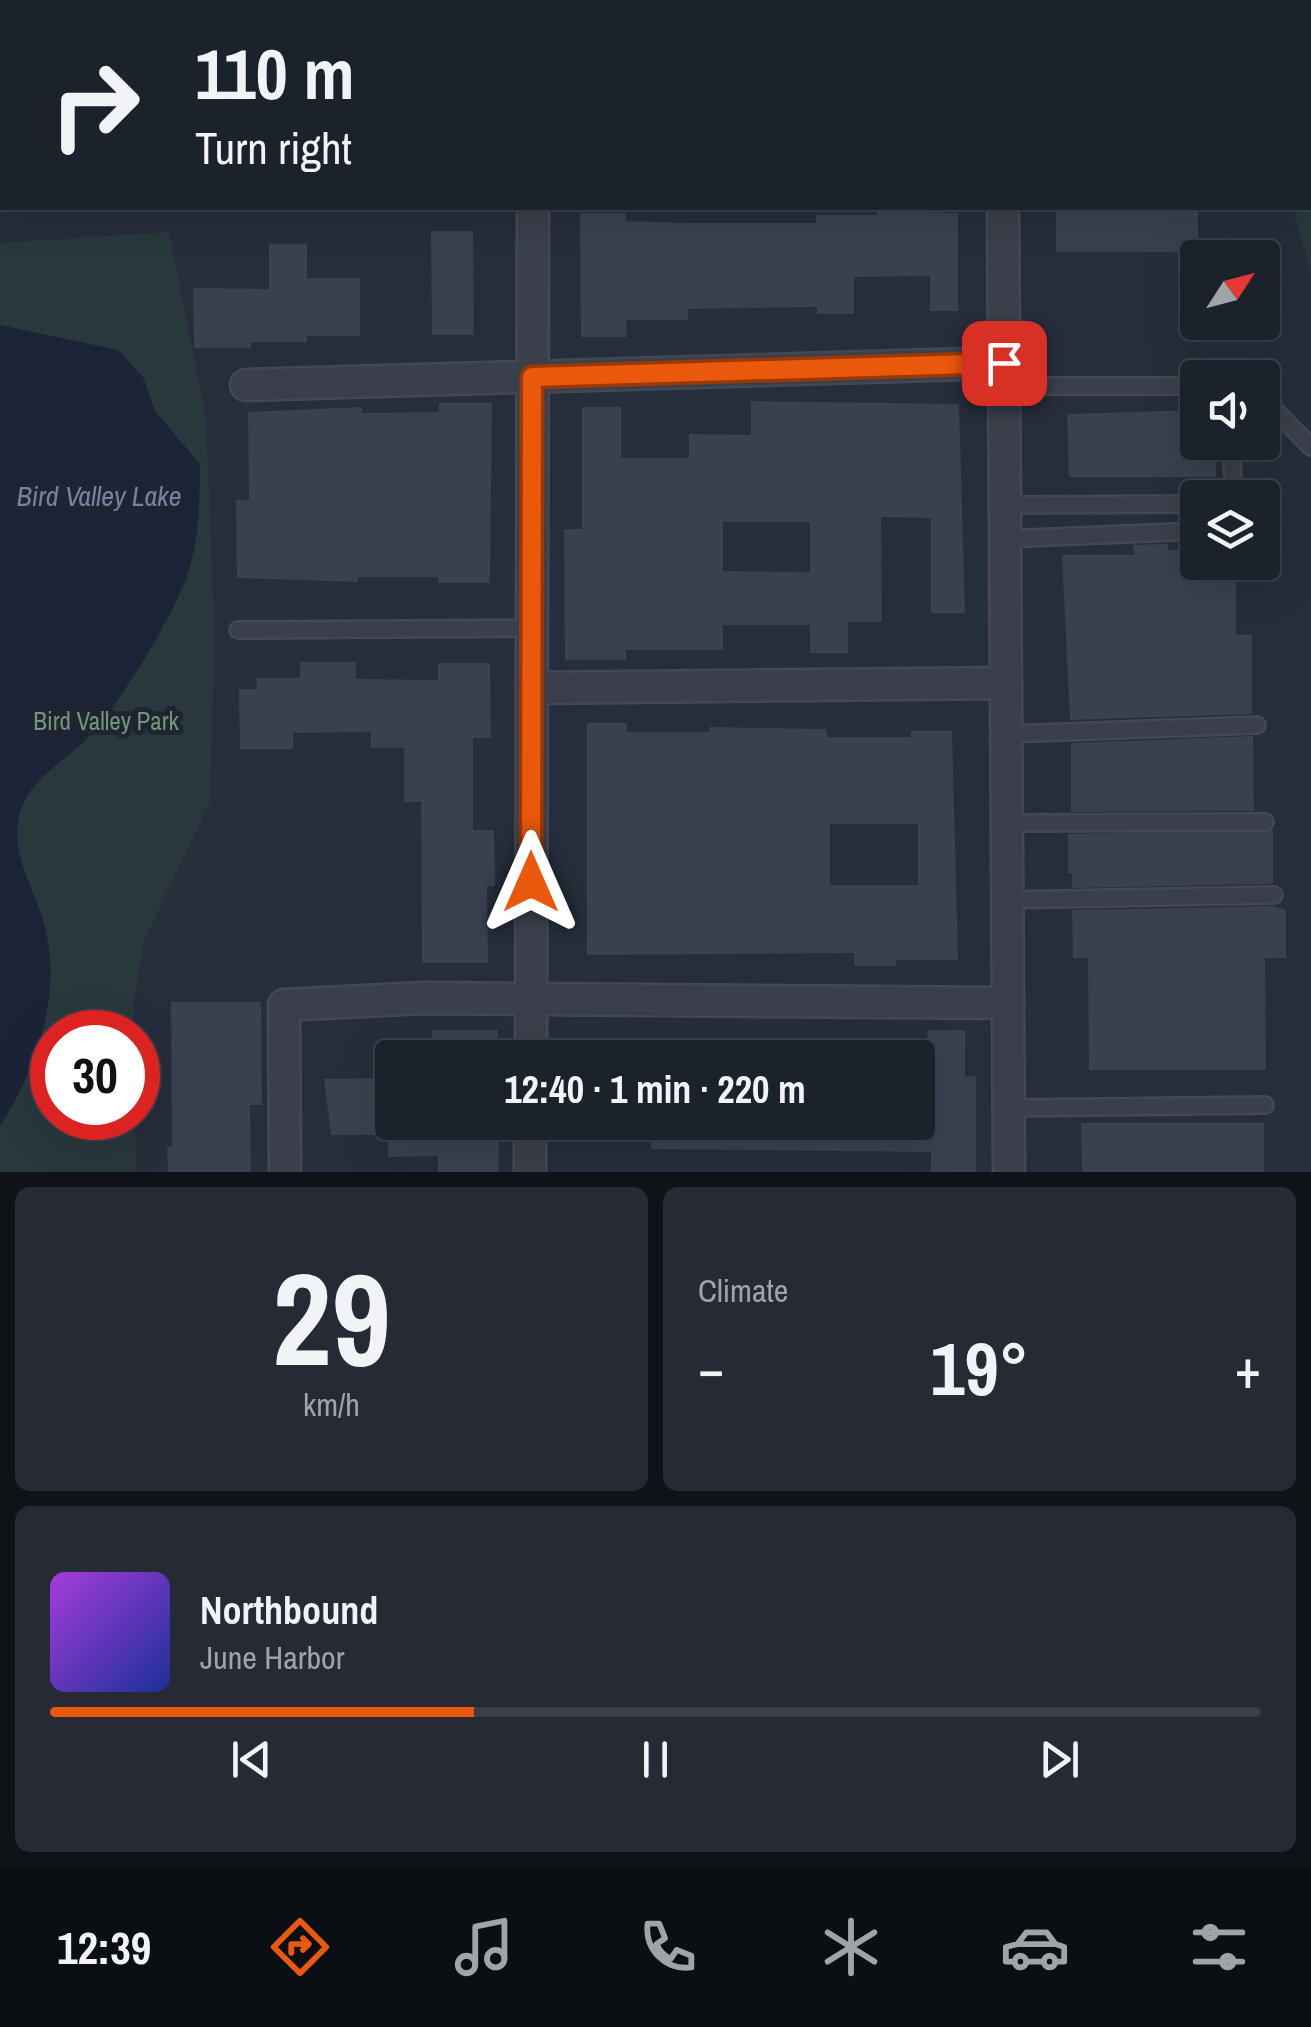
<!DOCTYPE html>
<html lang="en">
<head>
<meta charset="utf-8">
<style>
	body { margin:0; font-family:"Archivo Narrow",sans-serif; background:#252a34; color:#f1f3f6; height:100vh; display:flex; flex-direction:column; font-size:38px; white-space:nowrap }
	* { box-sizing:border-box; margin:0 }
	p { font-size:32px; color:#a0a4a9 }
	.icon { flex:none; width:55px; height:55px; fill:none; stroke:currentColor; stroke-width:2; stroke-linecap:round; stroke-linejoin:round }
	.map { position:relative; height:1172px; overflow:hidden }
	.side { display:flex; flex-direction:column; gap:15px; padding:15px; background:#0f1318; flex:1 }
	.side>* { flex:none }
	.guide { position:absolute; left:0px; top:0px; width:1312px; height:210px; box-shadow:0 10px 40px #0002,0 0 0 2px #3a3f48; background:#1c222c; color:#f1f3f6; overflow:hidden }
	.needle { width:65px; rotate:54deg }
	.fabs { position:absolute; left:1180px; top:240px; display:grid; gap:20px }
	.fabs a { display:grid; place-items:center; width:100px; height:100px; border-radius:10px; background:#1c222c; box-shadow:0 10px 40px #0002,0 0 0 2px #3a3f48; font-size:50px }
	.speed { position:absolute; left:30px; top:1010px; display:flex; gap:20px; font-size:50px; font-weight:700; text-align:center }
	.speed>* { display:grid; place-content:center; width:130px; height:130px; border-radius:50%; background:#1c222c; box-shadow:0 10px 40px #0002,0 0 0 2px #3a3f48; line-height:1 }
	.speed .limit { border:15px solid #d22; background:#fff; color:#111 }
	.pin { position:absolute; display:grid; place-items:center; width:85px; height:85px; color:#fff; margin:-42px; border-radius:20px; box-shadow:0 5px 15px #0006 }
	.me { position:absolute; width:110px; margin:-55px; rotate:0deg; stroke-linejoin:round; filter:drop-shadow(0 0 8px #0008) }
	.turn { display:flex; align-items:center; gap:35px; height:210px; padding:0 30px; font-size:45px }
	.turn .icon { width:130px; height:130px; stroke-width:2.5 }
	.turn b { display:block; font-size:70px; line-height:85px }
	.big { font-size:75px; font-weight:800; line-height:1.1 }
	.side .card { flex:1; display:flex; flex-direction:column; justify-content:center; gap:15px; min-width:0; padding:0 35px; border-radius:15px; background:#252a34 }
	.side .dial { align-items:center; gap:0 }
	.dial b { font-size:130px; line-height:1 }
	.song { display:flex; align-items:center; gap:30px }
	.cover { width:120px; height:120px; border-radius:15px; background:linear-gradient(135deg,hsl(280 70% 55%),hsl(230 70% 35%)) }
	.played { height:10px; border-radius:5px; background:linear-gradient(90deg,#ea580c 35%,#3a3f48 35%) }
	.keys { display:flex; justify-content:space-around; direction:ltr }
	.heat { display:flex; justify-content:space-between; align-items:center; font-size:55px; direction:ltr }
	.side .tiles { flex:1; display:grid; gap:15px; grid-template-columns:1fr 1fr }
	.card:last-child { grid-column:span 2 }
	.trip { position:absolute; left:375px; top:1040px; width:560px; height:100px; border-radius:10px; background:#1c222c; box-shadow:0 10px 40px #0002,0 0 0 2px #3a3f48; font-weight:800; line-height:100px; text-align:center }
	.menu { display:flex; height:160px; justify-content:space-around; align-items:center; background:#0b0e12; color:#a0a4a9 }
	.menu .icon { width:70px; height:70px }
	.menu .current { color:#ea580c }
	.menu b { font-size:45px; color:#f1f3f6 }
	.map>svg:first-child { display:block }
</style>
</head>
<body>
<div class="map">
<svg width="1311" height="1172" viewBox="0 0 1311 1172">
	<rect width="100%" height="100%" fill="#262d3b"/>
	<g fill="#28383c">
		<polygon points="1237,0 1311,0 1311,274 1293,208 1310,208 1310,2"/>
		<polygon points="169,232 206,417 215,639 210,802 144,941 133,1005 134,1032 52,1032 52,1118 135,1118 136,1172 0,1172 0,243"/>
	</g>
	<path fill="#1b2437" d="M 0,325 L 118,350 L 143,377 L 155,411 L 200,464 C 200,501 199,549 184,584 C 167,626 119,705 88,738 C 69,757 35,777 24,802 C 5,843 30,879 42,917 C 65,989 38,1066 0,1126 Z"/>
	<g fill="#394150" fill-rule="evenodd">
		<rect x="1056" y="208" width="142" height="44"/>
		<polygon points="877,211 958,213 958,311 930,311 930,276 854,277 854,314 817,314 817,307 688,309 688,320 626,320 627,337 581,337 580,213 626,213 626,221 687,223 816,223 816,215 877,215"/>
		<polygon points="431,231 473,231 474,335 432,335"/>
		<polygon points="269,244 307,244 307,278 360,278 360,336 307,336 307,342 251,342 251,348 194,348 193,288 269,289"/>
		<path d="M 751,401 L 959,404 L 965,613 L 931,613 L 931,518 L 881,517 L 882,622 L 848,622 L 848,653 L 810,653 L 810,625 L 723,625 L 723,650 L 626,650 L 626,660 L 565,660 L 564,529 L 582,529 L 582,407 L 621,407 L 621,458 L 689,458 L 689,434 L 751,435 ZM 723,522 L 810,522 L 810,572 L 723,571 Z"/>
		<polygon points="439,403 492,403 490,583 438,583 438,577 358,577 358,582 237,578 236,500 249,500 248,412 362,407 362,413 439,412"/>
		<polygon points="1198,410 1198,442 1216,442 1216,477 1069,477 1067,414"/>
		<polygon points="1168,544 1168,550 1198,550 1198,562 1236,562 1236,635 1252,635 1252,714 1070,720 1062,555 1134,555 1133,545"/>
		<polygon points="300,662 356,662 356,679 438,680 438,663 490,663 491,738 473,738 473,830 494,830 495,886 487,886 488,963 422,963 421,802 404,802 404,748 371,748 371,732 293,733 293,749 240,749 239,689 257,689 256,678 300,678"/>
		<path d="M 587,723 L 627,723 L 627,732 L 709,732 L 709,727 L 826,729 L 827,737 L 911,737 L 911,731 L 952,731 L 958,960 L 896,960 L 896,966 L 854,966 L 854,953 L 587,955 ZM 830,824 L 918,824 L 918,885 L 830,885 Z"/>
		<polygon points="1253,736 1254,811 1071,812 1071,743"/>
		<polygon points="1273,830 1273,884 1072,888 1072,873 1068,873 1068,834"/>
		<polygon points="1273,906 1286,910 1286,958 1265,958 1266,1070 1089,1070 1088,958 1073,958 1072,910"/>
		<polygon points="171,1002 261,1002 262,1105 250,1105 251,1172 168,1172 167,1147 172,1147"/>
		<polygon points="432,1030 498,1030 498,1058 431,1058"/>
		<polygon points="927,1030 965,1030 965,1076 976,1076 976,1172 931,1172 931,1152 651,1149 651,1122 931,1122"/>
		<polygon points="392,1078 392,1122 498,1122 499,1172 438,1172 438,1156 388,1157 388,1135 331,1135 324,1079"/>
		<polygon points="1081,1123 1264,1123 1264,1172 1082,1172"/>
	</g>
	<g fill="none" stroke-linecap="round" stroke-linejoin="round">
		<g stroke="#434854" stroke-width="20">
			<g id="service">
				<polyline points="1004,386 1198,386"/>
				<polyline points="1262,397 1311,447"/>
				<polyline points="1231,442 1234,498"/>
				<polyline points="1005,505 1198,504"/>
				<polyline points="1005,539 1198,531"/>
				<polyline points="238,630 532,628"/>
				<polyline points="1006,734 1257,725"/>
				<polyline points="1007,823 1265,822"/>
				<polyline points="1007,900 1274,895"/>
				<polyline points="1008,1108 1265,1105"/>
			</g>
		</g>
		<g stroke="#434854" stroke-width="35">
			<g id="minor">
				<polyline points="81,0 81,2"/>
				<polyline points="1002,0 1002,2"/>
				<polyline points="0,73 2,73"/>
				<polyline points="1003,208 1009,1172"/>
				<polyline points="246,385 1004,363"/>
				<polyline points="531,688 1006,683"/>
				<polyline points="531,1058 533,208"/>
				<polyline points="285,1172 284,1005 422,998 1008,1003"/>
				<polyline points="530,1172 530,1122"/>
			</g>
		</g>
		<use href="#service" stroke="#3a3f4b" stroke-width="15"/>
		<use href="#minor" stroke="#3a3f4b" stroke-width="30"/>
	</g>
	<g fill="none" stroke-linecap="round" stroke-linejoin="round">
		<g stroke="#983908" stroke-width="25">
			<polyline id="route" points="531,882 532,377 1004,363"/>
		</g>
		<use href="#route" stroke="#ea580c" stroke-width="18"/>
	</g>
	<g text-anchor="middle" stroke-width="10" stroke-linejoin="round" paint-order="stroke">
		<g font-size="25" fill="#6f957b" stroke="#1f2430">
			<text x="106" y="730">Bird Valley Park</text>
		</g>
		<g font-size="28" font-style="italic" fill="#7383a1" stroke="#1f2430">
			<text x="99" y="506">Bird Valley Lake</text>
		</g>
	</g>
</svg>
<div class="fabs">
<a><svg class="needle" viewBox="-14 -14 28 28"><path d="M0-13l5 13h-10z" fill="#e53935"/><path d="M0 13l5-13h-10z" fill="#a0a4a9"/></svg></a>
<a><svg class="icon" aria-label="sound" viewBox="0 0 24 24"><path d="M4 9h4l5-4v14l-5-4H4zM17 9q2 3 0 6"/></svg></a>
<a><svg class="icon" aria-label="layers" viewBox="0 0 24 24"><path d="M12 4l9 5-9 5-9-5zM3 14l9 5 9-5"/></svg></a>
</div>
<div class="speed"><div class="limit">30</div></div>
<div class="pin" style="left:1004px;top:363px;background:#d93025"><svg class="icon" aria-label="arrive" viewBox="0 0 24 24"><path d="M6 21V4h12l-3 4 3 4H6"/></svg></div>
<svg class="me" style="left:531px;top:882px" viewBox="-20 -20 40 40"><path d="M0-17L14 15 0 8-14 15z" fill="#ea580c" stroke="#fff" stroke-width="4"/></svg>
<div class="trip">12:40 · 1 min · 220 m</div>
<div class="guide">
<div class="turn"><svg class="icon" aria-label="right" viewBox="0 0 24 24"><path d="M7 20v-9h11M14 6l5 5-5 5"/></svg><div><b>110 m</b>Turn right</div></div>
</div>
</div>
<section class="side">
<div class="tiles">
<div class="card dial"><b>29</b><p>km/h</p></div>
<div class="card"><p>Climate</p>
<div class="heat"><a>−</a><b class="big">19°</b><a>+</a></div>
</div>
<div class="card">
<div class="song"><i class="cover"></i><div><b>Northbound</b><p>June Harbor</p></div></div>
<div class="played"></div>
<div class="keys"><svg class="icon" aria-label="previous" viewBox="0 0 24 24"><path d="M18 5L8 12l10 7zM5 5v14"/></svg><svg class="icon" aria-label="pause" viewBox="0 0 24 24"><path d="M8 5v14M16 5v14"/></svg><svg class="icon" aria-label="next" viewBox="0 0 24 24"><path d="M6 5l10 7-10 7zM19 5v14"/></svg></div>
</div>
</div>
</section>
<nav class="menu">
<b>12:39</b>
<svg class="icon current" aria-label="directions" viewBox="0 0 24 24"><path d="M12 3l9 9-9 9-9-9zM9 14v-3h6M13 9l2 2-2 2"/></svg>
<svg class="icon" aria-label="music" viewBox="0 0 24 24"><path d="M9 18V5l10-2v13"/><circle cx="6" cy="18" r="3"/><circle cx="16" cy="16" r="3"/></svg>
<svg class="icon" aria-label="phone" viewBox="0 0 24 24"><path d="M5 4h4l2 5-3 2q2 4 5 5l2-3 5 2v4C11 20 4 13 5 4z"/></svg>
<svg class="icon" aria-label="climate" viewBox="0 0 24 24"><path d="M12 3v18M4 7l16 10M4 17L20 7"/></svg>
<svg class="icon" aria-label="car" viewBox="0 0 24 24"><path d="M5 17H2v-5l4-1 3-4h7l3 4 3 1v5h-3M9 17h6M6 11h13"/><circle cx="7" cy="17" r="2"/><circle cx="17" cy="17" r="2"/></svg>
<svg class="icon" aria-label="filters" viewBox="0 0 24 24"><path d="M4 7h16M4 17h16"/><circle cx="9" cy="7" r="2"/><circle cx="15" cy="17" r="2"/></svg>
</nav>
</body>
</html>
